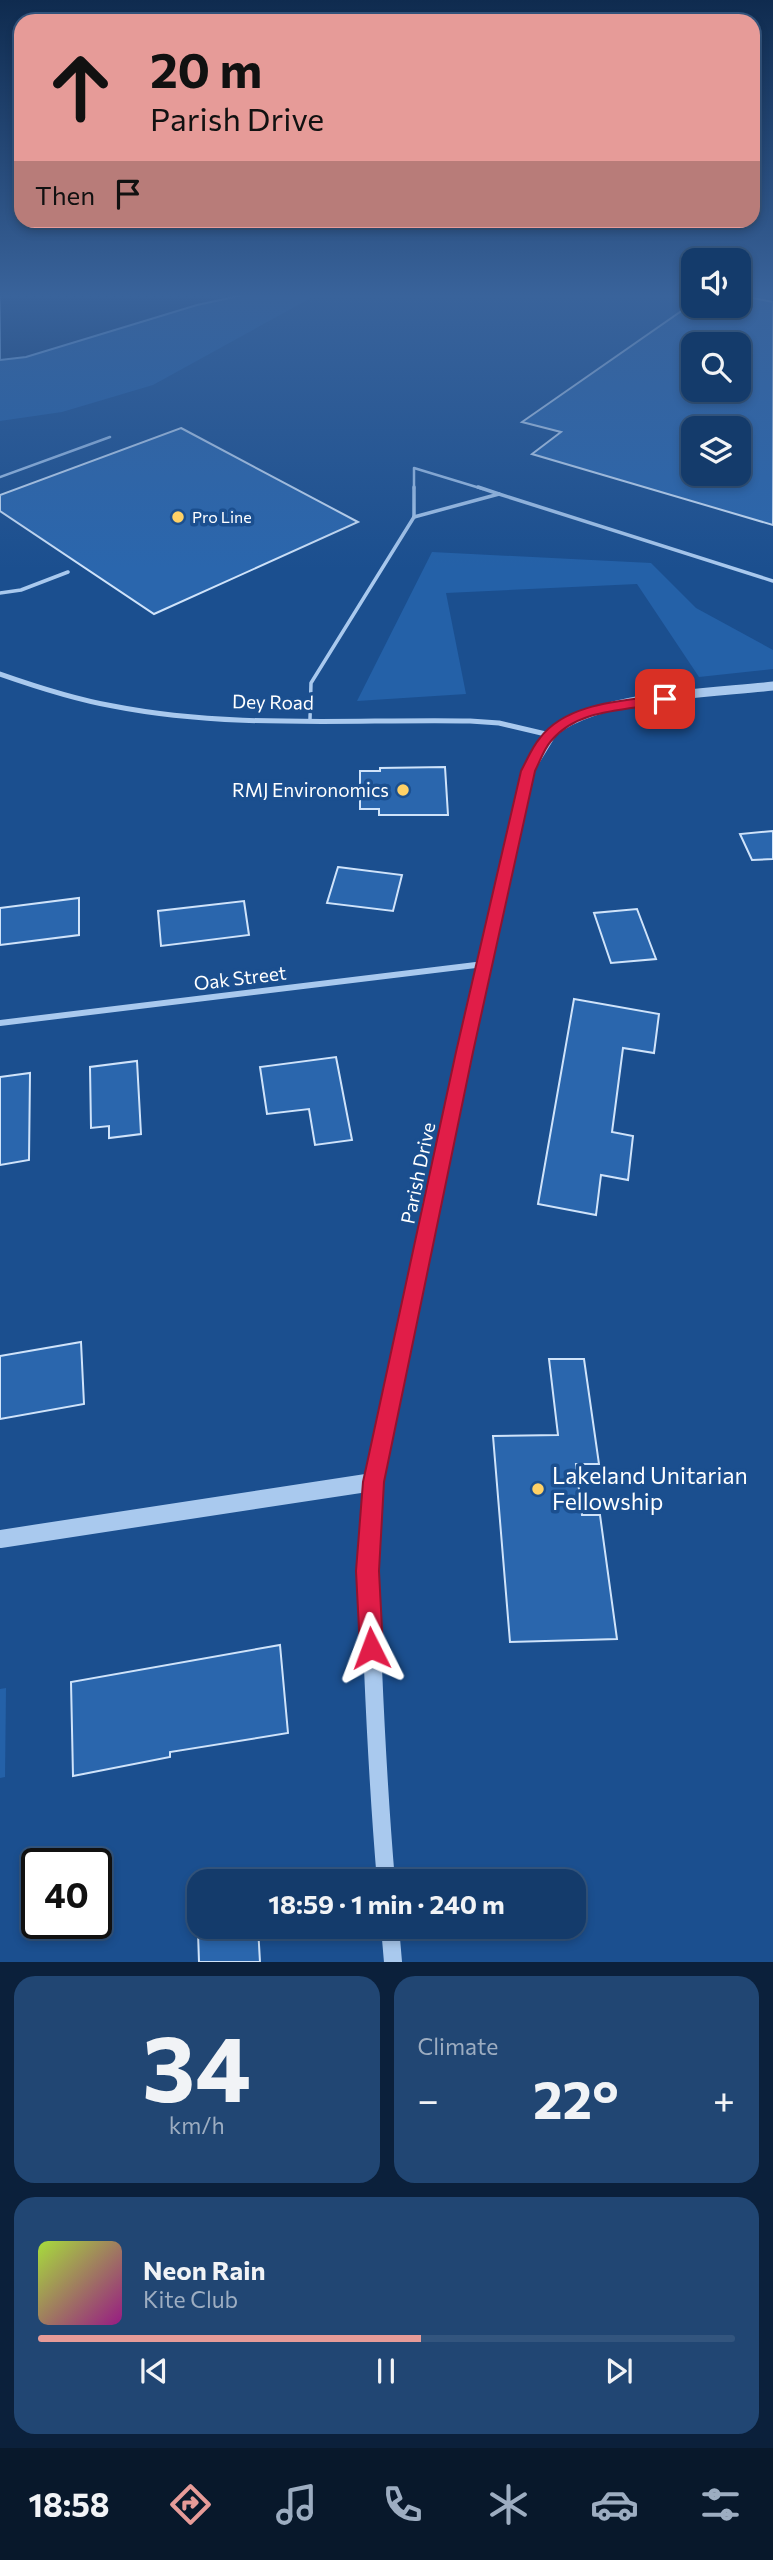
<!DOCTYPE html>
<html lang="en">
<head>
<meta charset="utf-8">
<style>
	body { margin:0; font-family:Commissioner,sans-serif; background:#214673; color:#f1f3f6; height:100vh; display:flex; flex-direction:column; font-size:26px; white-space:nowrap }
	* { box-sizing:border-box; margin:0 }
	p { font-size:23px; color:#9dadc1 }
	.icon { flex:none; width:38px; height:38px; fill:none; stroke:currentColor; stroke-width:2; stroke-linecap:round; stroke-linejoin:round }
	.map { position:relative; height:1962px; overflow:hidden }
	.side { display:flex; flex-direction:column; gap:14px; padding:14px; background:#0b203b; flex:1 }
	.side>* { flex:none }
	.banner { position:absolute; left:14px; top:14px; width:746px; height:214px; border-radius:21px; box-shadow:0 4px 10px #0003,0 0 0 2px #33557e; background:#e69b98; color:#111; overflow:hidden }
	.controls { position:absolute; left:681px; top:248px; display:grid; gap:14px }
	.controls a { display:grid; place-items:center; width:70px; height:70px; border-radius:14px; background:#143b6b; box-shadow:0 4px 10px #0003,0 0 0 2px #33557e; font-size:35px }
	.speed { position:absolute; left:21px; top:1848px; display:flex; gap:14px; font-size:35px; font-weight:700; text-align:center }
	.speed>* { display:grid; place-content:center; width:91px; height:91px; border-radius:50%; background:#143b6b; box-shadow:0 4px 10px #0003,0 0 0 2px #33557e; line-height:1 }
	.speed .limit { border:4px solid #111; border-radius:10px; background:#fff; color:#111 }
	.pin { position:absolute; display:grid; place-items:center; width:60px; height:60px; color:#fff; margin:-30px; border-radius:14px; box-shadow:0 4px 10px #0006 }
	.me { position:absolute; width:77px; margin:-38px; rotate:357deg; stroke-linejoin:round; filter:drop-shadow(0 0 5px #0008) }
	.turn { display:flex; align-items:center; gap:24px; height:147px; padding:0 21px; font-size:32px }
	.turn .icon { width:91px; height:91px; stroke-width:2.5 }
	.turn b { display:block; font-size:49px; line-height:60px }
	.then { display:flex; align-items:center; height:66px; padding:0 21px; background:#0003; gap:14px; font-size:26px }
	.big { font-size:52px; font-weight:700; line-height:1.1 }
	.side .tile { flex:1; display:flex; flex-direction:column; justify-content:center; gap:10px; min-width:0; padding:0 24px; border-radius:21px; background:#214673 }
	.side .dial { align-items:center; gap:0 }
	.dial b { font-size:91px; line-height:1 }
	.song { display:flex; align-items:center; gap:21px }
	.cover { width:84px; height:84px; border-radius:10px; background:linear-gradient(135deg,hsl(80 70% 55%),hsl(310 70% 35%)) }
	.played { height:7px; border-radius:4px; background:linear-gradient(90deg,#e69b98 55%,#33557e 55%) }
	.keys { display:flex; justify-content:space-around; direction:ltr }
	.heat { display:flex; justify-content:space-between; align-items:center; font-size:38px; direction:ltr }
	.side .tiles { flex:1; display:grid; gap:14px; grid-template-columns:1fr 1fr }
	.tile:last-child { grid-column:span 2 }
	.trip { position:absolute; left:187px; top:1869px; width:399px; height:70px; border-radius:21px; background:#143b6b; box-shadow:0 4px 10px #0003,0 0 0 2px #33557e; font-weight:700; line-height:70px; text-align:center }
	.dock { display:flex; height:112px; justify-content:space-around; align-items:center; background:#08182b; color:#9dadc1 }
	.dock .icon { width:49px; height:49px }
	.dock .on { color:#e69b98 }
	.dock b { font-size:32px; color:#f1f3f6 }
	.map>svg:first-child { display:block }
</style>
</head>
<body>
<div class="map">
<svg width="773" height="1962" viewBox="0 0 773 1962">
	<rect width="100%" height="100%" fill="#1b4f8f"/>
	<g fill="#2461a8">
		<polygon points="248,294 318,294 153,385 62,412 0,421 0,360 26,357 197,305"/>
		<polygon points="432,552 651,563 696,608 773,650 773,669 699,677 637,584 446,593 466,694 357,701"/>
		<polygon points="6,1688 5,1777 0,1778 0,1689"/>
	</g>
	<polygon fill="#123a6d" stroke="#9cc4f0" stroke-width="2" points="0,294 248,294 197,305 26,357 0,360"/>
	<g fill="#2a66ad" stroke="#cfe3fa" stroke-width="2" fill-rule="evenodd">
		<path d="M 738,295 L 773,302 L 773,525 L 532,454 L 561,432 L 522,422 L 693,303 L 693,306 L 738,306 ZM 693,345 L 738,345 L 738,390 L 693,390 ZM 693,429 L 738,429 L 738,474 L 693,474 Z"/>
		<polygon points="181,428 358,522 154,614 0,511 0,495"/>
		<polygon points="445,767 448,815 379,815 379,809 360,809 360,771 380,771 380,768"/>
		<polygon points="773,831 773,859 752,860 740,834"/>
		<polygon points="338,867 402,875 393,911 327,903"/>
		<polygon points="79,898 79,935 0,945 0,908"/>
		<polygon points="244,901 249,935 161,946 158,911"/>
		<polygon points="637,909 656,959 611,963 594,913"/>
		<polygon points="574,999 659,1014 654,1053 623,1048 612,1132 633,1136 628,1180 601,1175 596,1215 538,1204"/>
		<polygon points="336,1057 352,1140 315,1145 309,1109 267,1114 260,1067"/>
		<polygon points="137,1061 141,1134 109,1138 109,1126 91,1128 90,1067"/>
		<polygon points="30,1073 29,1160 0,1165 0,1077"/>
		<polygon points="81,1342 84,1404 0,1419 0,1356"/>
		<polygon points="549,1359 584,1359 599,1464 576,1464 582,1515 600,1515 617,1639 510,1642 493,1436 558,1435"/>
		<polygon points="280,1645 288,1733 170,1752 170,1757 73,1776 71,1682"/>
		<polygon points="233,1927 258,1927 260,1962 199,1962 198,1932"/>
	</g>
	<g fill="none" stroke-linecap="round" stroke-linejoin="round">
		<g stroke="#a9c9ee" stroke-width="2.5">
			<polyline points="0,477 110,437"/>
			<polyline points="414,489 414,468 483,489"/>
		</g>
		<g stroke="#a9c9ee" stroke-width="3.5">
			<polyline points="414,487 414,517"/>
			<polyline points="499,494 773,581"/>
			<polyline points="414,517 499,494 478,487"/>
			<polyline points="0,593 21,590 68,572"/>
			<polyline points="310,719 311,683 414,517"/>
		</g>
		<path stroke="#a9c9ee" stroke-width="5" d="M 0,674 C 37,687 74,699 113,706 C 229,729 352,719 470,721 L 499,723 L 550,735"/>
		<polyline stroke="#a9c9ee" stroke-width="6" points="0,1023 484,964"/>
		<path stroke="#a9c9ee" stroke-width="9" d="M 549,736 C 591,694 714,693 773,686"/>
		<polyline stroke="#a9c9ee" stroke-width="11" points="464,1051 528,771 550,735"/>
		<polyline stroke="#a9c9ee" stroke-width="15" points="379,1452 465,1049"/>
		<g stroke="#a9c9ee" stroke-width="18">
			<path d="M 380,1450 C 365,1522 369,1595 373,1668 C 376,1739 380,1810 386,1881"/>
			<polyline points="0,1539 373,1482"/>
			<polyline points="390,1927 393,1962"/>
		</g>
	</g>
	<linearGradient id="sky" x2="0" y2="1"><stop stop-color="#0f2b4f"/><stop offset="0.52" stop-color="#39639b"/><stop offset="1" stop-color="#39639b" stop-opacity="0"/></linearGradient>
	<rect width="773" height="569" fill="url(#sky)"/>
	<path fill="#e11d48" stroke="#92132f" stroke-width="2" d="M 665,695 L 670,697 L 670,702 C 630,711 579,707 551,741 C 544,749 540,761 535,771 L 473,1052 L 384,1482 L 379,1571 L 383,1648 L 380,1656 L 371,1660 L 363,1656 L 360,1648 L 356,1571 L 363,1482 L 456,1052 L 521,771 C 527,760 532,747 540,738 C 567,702 625,701 665,695 Z"/>
	<g fill="#ffd166" stroke="#1b4f8f" stroke-width="2.5">
		<circle cx="178" cy="517" r="7"/>
		<circle cx="403" cy="790" r="7"/>
		<circle cx="538" cy="1489" r="7"/>
	</g>
	<g text-anchor="middle" stroke-width="7" stroke-linejoin="round" paint-order="stroke">
		<g font-size="16" fill="#fff" stroke="#1b4f8f" text-anchor="start">
			<text x="192" y="523">Pro Line</text>
		</g>
		<g font-size="19" fill="#fff" stroke="#1b4f8f">
			<text transform="translate(273 702) rotate(1)" y="7">Dey Road</text>
			<text transform="translate(240 978) rotate(-7)" y="7">Oak Street</text>
			<text transform="translate(418 1173) rotate(-78)" y="7">Parish Drive</text>
		</g>
		<g font-size="19" fill="#fff" stroke="#1b4f8f" text-anchor="end">
			<text x="389" y="797">RMJ Environomics</text>
		</g>
		<g font-size="23" fill="#fff" stroke="#1b4f8f" text-anchor="start">
			<text x="552" y="1484">Lakeland Unitarian<tspan x="552" dy="26">Fellowship</tspan></text>
		</g>
	</g>
</svg>
<div class="controls">
<a><svg class="icon" aria-label="sound" viewBox="0 0 24 24"><path d="M4 9h4l5-4v14l-5-4H4zM17 9q2 3 0 6"/></svg></a>
<a><svg class="icon" aria-label="search" viewBox="0 0 24 24"><circle cx="10" cy="10" r="6"/><path d="M15 15l6 6"/></svg></a>
<a><svg class="icon" aria-label="layers" viewBox="0 0 24 24"><path d="M12 4l9 5-9 5-9-5zM3 14l9 5 9-5"/></svg></a>
</div>
<div class="speed"><div class="limit">40</div></div>
<div class="pin" style="left:665px;top:699px;background:#d93025"><svg class="icon" aria-label="arrive" viewBox="0 0 24 24"><path d="M6 21V4h12l-3 4 3 4H6"/></svg></div>
<svg class="me" style="left:371px;top:1648px" viewBox="-20 -20 40 40"><path d="M0-17L14 15 0 8-14 15z" fill="#e11d48" stroke="#fff" stroke-width="4"/></svg>
<div class="trip">18:59 · 1 min · 240 m</div>
<div class="banner">
<div class="turn"><svg class="icon" aria-label="ahead" viewBox="0 0 24 24"><path d="M12 20V5M6 11l6-6 6 6"/></svg><div><b>20 m</b>Parish Drive</div></div>
<div class="then">Then<svg class="icon" aria-label="arrive" viewBox="0 0 24 24"><path d="M6 21V4h12l-3 4 3 4H6"/></svg></div>
</div>
</div>
<section class="side">
<div class="tiles">
<div class="tile dial"><b>34</b><p>km/h</p></div>
<div class="tile"><p>Climate</p>
<div class="heat"><a>−</a><b class="big">22°</b><a>+</a></div>
</div>
<div class="tile">
<div class="song"><i class="cover"></i><div><b>Neon Rain</b><p>Kite Club</p></div></div>
<div class="played"></div>
<div class="keys"><svg class="icon" aria-label="previous" viewBox="0 0 24 24"><path d="M18 5L8 12l10 7zM5 5v14"/></svg><svg class="icon" aria-label="pause" viewBox="0 0 24 24"><path d="M8 5v14M16 5v14"/></svg><svg class="icon" aria-label="next" viewBox="0 0 24 24"><path d="M6 5l10 7-10 7zM19 5v14"/></svg></div>
</div>
</div>
</section>
<nav class="dock">
<b>18:58</b>
<svg class="icon on" aria-label="directions" viewBox="0 0 24 24"><path d="M12 3l9 9-9 9-9-9zM9 14v-3h6M13 9l2 2-2 2"/></svg>
<svg class="icon" aria-label="music" viewBox="0 0 24 24"><path d="M9 18V5l10-2v13"/><circle cx="6" cy="18" r="3"/><circle cx="16" cy="16" r="3"/></svg>
<svg class="icon" aria-label="phone" viewBox="0 0 24 24"><path d="M5 4h4l2 5-3 2q2 4 5 5l2-3 5 2v4C11 20 4 13 5 4z"/></svg>
<svg class="icon" aria-label="climate" viewBox="0 0 24 24"><path d="M12 3v18M4 7l16 10M4 17L20 7"/></svg>
<svg class="icon" aria-label="car" viewBox="0 0 24 24"><path d="M5 17H2v-5l4-1 3-4h7l3 4 3 1v5h-3M9 17h6M6 11h13"/><circle cx="7" cy="17" r="2"/><circle cx="17" cy="17" r="2"/></svg>
<svg class="icon" aria-label="filters" viewBox="0 0 24 24"><path d="M4 7h16M4 17h16"/><circle cx="9" cy="7" r="2"/><circle cx="15" cy="17" r="2"/></svg>
</nav>
</body>
</html>
